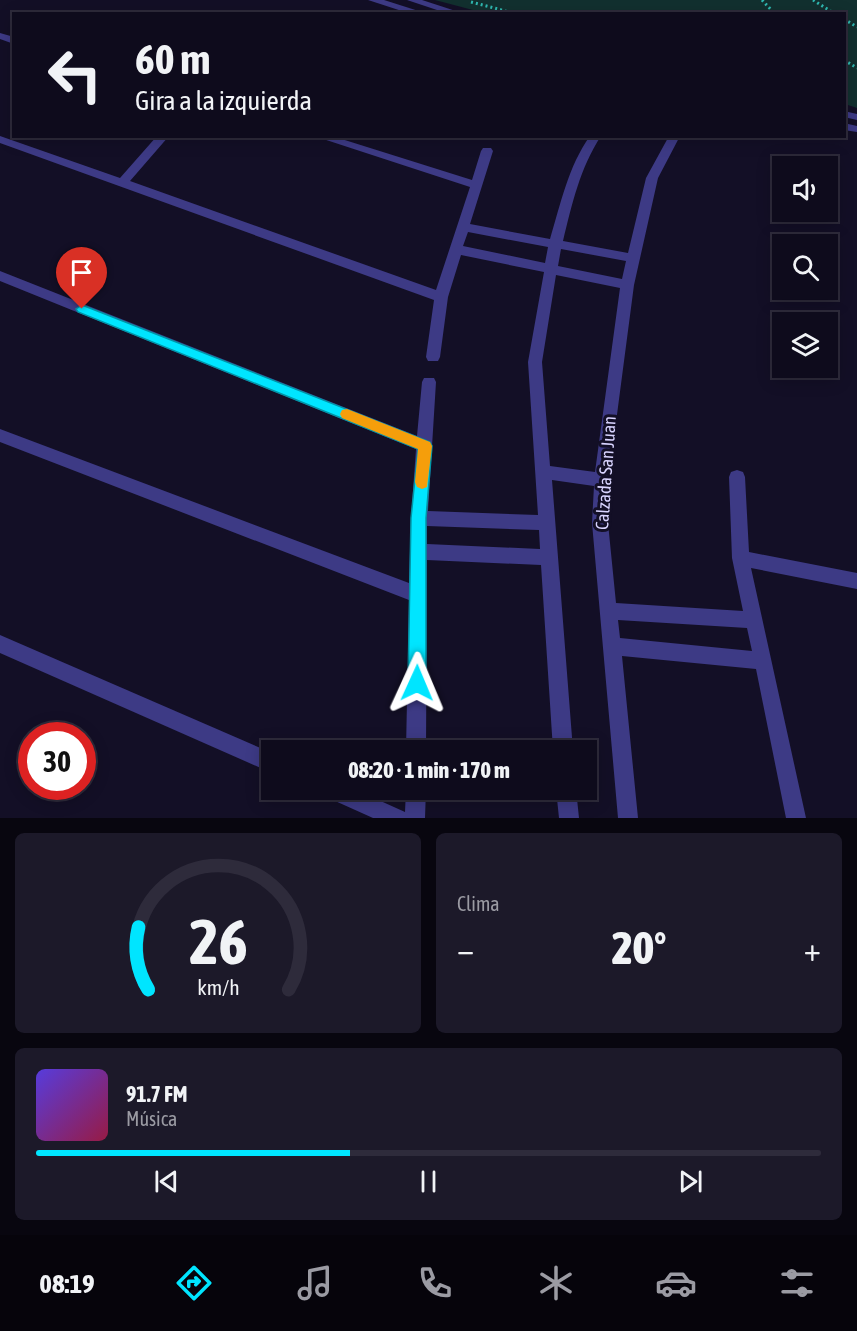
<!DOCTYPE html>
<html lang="es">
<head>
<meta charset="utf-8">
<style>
	body { margin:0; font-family:"Asap Condensed",sans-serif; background:#1c1929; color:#f1f3f6; height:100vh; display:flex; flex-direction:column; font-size:22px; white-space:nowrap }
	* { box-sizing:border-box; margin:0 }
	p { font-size:20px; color:#9b9ba3 }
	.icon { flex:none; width:33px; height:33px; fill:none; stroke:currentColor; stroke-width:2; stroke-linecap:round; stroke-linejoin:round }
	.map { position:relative; height:818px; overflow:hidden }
	.panel { display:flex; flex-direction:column; gap:15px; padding:15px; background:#08060f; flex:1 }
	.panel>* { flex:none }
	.top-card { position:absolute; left:12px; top:12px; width:834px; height:126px; border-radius:0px; box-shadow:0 3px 15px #0003,0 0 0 2px #2e2b3b; background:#0e0b1c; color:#f1f3f6; overflow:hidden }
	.controls { position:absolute; left:772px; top:156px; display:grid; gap:12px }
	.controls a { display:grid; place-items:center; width:66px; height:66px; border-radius:0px; background:#0e0b1c; box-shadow:0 3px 15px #0003,0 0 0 2px #2e2b3b; font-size:30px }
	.speed { position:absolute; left:18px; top:722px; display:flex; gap:12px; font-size:30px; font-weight:700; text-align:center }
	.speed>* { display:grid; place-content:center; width:78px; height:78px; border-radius:50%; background:#0e0b1c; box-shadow:0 3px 15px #0003,0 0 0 2px #2e2b3b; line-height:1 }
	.speed .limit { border:9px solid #d22; background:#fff; color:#111 }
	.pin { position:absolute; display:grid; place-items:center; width:51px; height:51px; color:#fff; margin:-62px -26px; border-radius:50% 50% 50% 0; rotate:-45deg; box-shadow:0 0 6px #0007 }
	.pin .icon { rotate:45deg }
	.me { position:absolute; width:66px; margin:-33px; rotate:1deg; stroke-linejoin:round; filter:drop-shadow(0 0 4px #0008) }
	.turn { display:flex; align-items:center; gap:21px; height:126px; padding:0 24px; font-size:27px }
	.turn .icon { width:78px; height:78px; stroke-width:2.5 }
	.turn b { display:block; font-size:42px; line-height:51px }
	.big { font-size:45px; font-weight:800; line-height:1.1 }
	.panel .card { flex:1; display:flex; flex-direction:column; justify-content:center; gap:9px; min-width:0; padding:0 21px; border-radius:9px; background:#1c1929 }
	.panel .dial { align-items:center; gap:0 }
	.dial svg { height:156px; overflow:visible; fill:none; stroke:#2e2b3b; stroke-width:7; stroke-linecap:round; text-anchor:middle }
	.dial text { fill:#f1f3f6; stroke:none }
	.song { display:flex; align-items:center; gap:18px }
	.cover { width:72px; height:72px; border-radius:9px; background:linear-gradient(135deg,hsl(250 70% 55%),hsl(340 70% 35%)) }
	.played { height:6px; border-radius:3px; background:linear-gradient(90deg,#00e5ff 40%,#2e2b3b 40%) }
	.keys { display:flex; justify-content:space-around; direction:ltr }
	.heat { display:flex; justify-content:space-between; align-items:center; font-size:33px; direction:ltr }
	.panel .tiles { flex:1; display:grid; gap:15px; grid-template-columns:1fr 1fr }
	.card:last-child { grid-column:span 2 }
	.trip { position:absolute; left:261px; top:740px; width:336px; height:60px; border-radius:0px; background:#0e0b1c; box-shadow:0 3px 15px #0003,0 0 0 2px #2e2b3b; font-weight:800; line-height:60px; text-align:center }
	.tab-bar { display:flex; height:96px; justify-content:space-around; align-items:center; background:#06040b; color:#9b9ba3 }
	.tab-bar .icon { width:42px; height:42px }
	.tab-bar .current { color:#00e5ff }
	.tab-bar b { font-size:27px; color:#f1f3f6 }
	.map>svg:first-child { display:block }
</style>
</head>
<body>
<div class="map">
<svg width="857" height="818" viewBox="0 0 857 818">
	<rect width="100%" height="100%" fill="#130f26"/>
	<polygon fill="#12302f" points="435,0 857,0 857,108 845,104 844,14 488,14"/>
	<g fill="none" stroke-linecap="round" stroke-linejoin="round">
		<g stroke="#2fb8b0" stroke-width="3" stroke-dasharray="2 3" stroke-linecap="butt">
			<polyline points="762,0 775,14"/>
			<polyline points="813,0 835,14"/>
			<polyline points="471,2 517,14"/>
			<polyline points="844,19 857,27"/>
			<polyline points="844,60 857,68"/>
		</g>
		<g fill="#3d3a85" fill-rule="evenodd">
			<polygon points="368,0 384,0 428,14 411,14"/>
			<polygon points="407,0 422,0 465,14 449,14"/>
			<polygon points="0,33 14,37 14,44 0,39"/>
			<polygon points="844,111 857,114 857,120 844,117"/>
			<polygon points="844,123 857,126 857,132 844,130"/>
			<path d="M 0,136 L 120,178 L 157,136 L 169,136 L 130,181 L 436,290 L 470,187 L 314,136 L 332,136 L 472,180 L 481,151 L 483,148 L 491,148 L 493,151 L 470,224 L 550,239 C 561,203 568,167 590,136 L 601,136 C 580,168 572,204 563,241 L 628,253 L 646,178 L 669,136 L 680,136 L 658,178 L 634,285 L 613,445 L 608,523 L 616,603 L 743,611 L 732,558 L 729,477 L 731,472 L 737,470 L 743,472 L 745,477 L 749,552 L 857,573 L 857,589 L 751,568 L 806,818 L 786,818 L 756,669 L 622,656 L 638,818 L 618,818 L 592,523 L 594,486 L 552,480 L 573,750 L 553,750 L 541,565 L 427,560 L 426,750 L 406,750 L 409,600 L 0,442 L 0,429 L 409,583 L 411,518 L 416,449 L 0,281 L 0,271 L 417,436 L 422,382 L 424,378 L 434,378 L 436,382 L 428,511 L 538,515 L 528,362 L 544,272 L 461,255 L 448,297 L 440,357 L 438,361 L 428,361 L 426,357 L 434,300 L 0,143 ZM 468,232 L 548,247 L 545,263 L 463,246 ZM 561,249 L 626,261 L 622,279 L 558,266 ZM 556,275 L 620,288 L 595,472 L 550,466 L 542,362 ZM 427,526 L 539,530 L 540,549 L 427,544 ZM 618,620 L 747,628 L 752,651 L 620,638 Z"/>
			<polygon points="0,635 272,753 272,773 0,653"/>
			<polygon points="321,789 354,789 405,812 406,789 426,789 425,818 373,818 324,796"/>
			<polygon points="556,789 576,789 579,818 559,818"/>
		</g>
	</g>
	<polygon fill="#00e5ff" stroke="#0095a6" stroke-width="1.5" points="82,305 430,442 432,446 426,518 426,683 423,689 417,692 411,689 408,683 411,518 418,449 78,312 76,309"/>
	<polygon fill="#f59e0b" points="347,409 430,442 432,446 427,487 422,489 417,487 415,482 418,449 342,418 340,414 342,410"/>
	<g text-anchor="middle" stroke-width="6" stroke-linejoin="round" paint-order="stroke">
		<g font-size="18" fill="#d9d4ff" stroke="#130f26">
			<text transform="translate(606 473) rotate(-86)" y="6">Calzada San Juan</text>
		</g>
	</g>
</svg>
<div class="controls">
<a><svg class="icon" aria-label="sound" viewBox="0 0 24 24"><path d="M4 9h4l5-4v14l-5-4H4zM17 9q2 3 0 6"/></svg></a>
<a><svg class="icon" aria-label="search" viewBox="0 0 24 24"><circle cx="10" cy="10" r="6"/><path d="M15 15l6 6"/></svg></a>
<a><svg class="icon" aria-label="layers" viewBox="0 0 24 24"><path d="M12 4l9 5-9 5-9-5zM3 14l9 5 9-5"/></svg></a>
</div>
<div class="speed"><div class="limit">30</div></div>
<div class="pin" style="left:82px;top:309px;background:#d93025"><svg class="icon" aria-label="arrive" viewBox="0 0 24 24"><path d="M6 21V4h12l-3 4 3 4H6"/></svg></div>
<svg class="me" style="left:417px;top:683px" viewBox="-20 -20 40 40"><path d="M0-17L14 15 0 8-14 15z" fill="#00e5ff" stroke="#fff" stroke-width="4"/></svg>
<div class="trip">08:20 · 1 min · 170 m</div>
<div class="top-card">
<div class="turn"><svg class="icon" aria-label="left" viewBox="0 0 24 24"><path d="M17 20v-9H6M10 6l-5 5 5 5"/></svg><div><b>60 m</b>Gira a la izquierda</div></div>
</div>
</div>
<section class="panel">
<div class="tiles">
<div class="card dial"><svg viewBox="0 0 100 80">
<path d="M14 69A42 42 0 1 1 86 69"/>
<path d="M14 69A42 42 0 0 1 9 37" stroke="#00e5ff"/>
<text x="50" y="56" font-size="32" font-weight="700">26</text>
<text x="50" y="72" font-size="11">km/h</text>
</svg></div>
<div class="card"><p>Clima</p>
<div class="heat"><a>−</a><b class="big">20°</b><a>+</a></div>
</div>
<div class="card">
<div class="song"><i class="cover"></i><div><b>91.7 FM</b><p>Música</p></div></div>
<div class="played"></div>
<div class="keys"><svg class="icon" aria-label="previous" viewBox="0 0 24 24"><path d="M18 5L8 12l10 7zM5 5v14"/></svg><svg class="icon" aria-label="pause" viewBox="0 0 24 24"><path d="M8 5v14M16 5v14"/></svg><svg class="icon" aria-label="next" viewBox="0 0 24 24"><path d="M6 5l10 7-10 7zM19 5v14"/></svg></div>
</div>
</div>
</section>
<nav class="tab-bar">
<b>08:19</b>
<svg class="icon current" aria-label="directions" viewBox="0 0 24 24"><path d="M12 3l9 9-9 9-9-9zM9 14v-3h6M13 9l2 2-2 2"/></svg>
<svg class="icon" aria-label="music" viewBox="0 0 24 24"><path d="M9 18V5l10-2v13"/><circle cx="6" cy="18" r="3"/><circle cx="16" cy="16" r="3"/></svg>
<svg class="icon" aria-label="phone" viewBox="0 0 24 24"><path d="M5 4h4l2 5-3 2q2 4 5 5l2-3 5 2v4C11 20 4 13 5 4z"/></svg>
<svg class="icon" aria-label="climate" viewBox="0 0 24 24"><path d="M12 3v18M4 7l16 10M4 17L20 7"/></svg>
<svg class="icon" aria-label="car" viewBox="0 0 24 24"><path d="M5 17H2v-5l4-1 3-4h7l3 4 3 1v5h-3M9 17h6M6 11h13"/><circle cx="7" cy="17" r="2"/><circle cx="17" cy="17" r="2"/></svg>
<svg class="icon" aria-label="filters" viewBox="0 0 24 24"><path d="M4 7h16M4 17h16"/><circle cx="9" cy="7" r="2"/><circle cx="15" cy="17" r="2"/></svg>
</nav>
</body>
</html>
